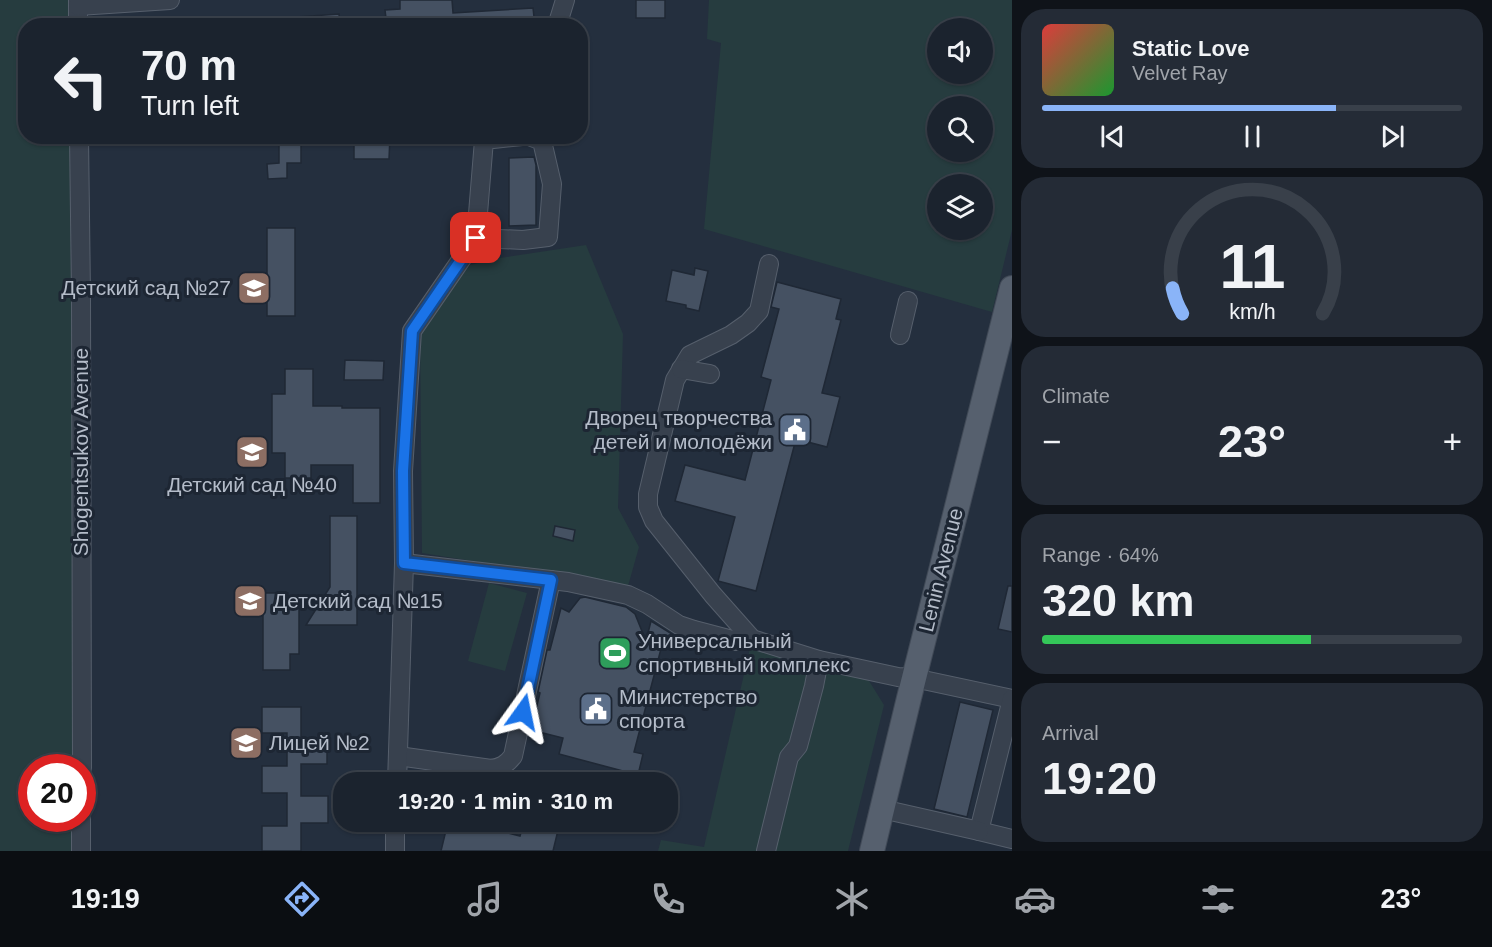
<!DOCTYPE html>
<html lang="en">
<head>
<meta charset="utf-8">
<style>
	body { margin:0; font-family:Helvetica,sans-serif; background:#242b36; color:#f1f3f6; height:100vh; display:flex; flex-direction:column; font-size:22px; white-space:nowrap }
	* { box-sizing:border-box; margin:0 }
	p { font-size:20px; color:#a0a4aa }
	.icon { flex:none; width:33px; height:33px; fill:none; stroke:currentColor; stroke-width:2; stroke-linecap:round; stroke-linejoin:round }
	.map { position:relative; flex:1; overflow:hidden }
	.sheet { display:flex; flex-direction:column; gap:9px; padding:9px; background:#0f1319; width:480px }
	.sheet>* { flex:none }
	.banner { position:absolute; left:18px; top:18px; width:570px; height:126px; border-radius:24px; box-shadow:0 2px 4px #0004,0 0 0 2px #39404a; background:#1b232e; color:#f1f3f6; overflow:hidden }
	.controls { position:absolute; left:927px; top:18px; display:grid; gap:12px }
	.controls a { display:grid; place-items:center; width:66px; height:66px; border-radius:50%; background:#1b232e; box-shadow:0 2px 4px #0004,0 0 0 2px #39404a; font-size:30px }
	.speed { position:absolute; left:18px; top:754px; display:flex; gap:12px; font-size:30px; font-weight:700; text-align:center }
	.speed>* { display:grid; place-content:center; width:78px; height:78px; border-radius:50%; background:#1b232e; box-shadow:0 2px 4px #0004,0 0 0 2px #39404a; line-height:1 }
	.speed .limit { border:9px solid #d22; background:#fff; color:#111 }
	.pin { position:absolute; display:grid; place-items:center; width:51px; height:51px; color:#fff; margin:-26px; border-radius:12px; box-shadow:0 3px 9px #0006 }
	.me { position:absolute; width:66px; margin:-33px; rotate:12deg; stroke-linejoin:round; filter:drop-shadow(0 0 4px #0008) }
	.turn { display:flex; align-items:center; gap:21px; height:126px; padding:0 24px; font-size:27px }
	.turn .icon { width:78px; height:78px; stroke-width:2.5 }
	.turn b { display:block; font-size:42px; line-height:51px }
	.big { font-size:45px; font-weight:700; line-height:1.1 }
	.sheet .card { flex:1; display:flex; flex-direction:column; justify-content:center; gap:9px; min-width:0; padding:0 21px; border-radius:24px; background:#242b36 }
	.sheet .dial { align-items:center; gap:0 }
	.dial svg { height:156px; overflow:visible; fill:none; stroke:#39404a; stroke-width:7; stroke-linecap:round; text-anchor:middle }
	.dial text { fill:#f1f3f6; stroke:none }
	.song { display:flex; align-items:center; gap:18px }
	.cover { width:72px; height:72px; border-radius:9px; background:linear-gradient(135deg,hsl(0 70% 55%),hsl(130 70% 35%)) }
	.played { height:6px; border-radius:3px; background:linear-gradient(90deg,#8ab4f8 70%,#39404a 70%) }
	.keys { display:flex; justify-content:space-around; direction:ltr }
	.heat { display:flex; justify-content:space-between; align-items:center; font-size:33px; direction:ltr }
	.charge { height:9px; border-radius:4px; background:linear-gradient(90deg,#34c759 64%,#39404a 0) }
	.trip { position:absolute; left:333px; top:772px; width:345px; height:60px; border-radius:24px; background:#1b232e; box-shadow:0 2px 4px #0004,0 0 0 2px #39404a; font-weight:700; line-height:60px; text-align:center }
	.tab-bar { display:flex; height:96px; justify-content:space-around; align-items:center; background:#0b0e12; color:#a0a4aa }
	.tab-bar .icon { width:42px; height:42px }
	.tab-bar .active { color:#8ab4f8 }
	.tab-bar b { font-size:27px; color:#f1f3f6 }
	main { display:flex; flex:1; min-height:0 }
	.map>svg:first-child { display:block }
</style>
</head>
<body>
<main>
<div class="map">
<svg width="1012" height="851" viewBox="0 0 1012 851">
	<rect width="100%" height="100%" fill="#242f3e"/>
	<g fill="#263c3f" fill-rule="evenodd">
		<polygon points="0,0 78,0 78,25 26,26 26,136 79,137 82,768 32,768 32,819 81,819 81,851 0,851"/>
		<path d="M 709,0 L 1012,0 L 1012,230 L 992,312 L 704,229 L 721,43 L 707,39 ZM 938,28 L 982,28 L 982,74 L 938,74 ZM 938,106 L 982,106 L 982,152 L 938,152 ZM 938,184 L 982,184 L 982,230 L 938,230 Z"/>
		<polygon points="586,245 623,334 618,508 639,547 628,586 422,553 420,330 470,265 500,258"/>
		<polygon points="489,583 527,593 505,671 468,661"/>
		<polygon points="751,644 866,676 884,705 848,851 658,851 661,840 704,847"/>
	</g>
	<g fill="#455162" stroke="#1f2835" stroke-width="1.5">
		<polygon points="400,0 452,0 453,13 533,8 535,26 387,26 385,10 400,9"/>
		<rect x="636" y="0" width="29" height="18"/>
		<polygon points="339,14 340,26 297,26 297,17"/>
		<polygon points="279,136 301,136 301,163 287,163 287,178 268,179 267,164 279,163"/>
		<polygon points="362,136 390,136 389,159 354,159 354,139 362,139"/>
		<polygon points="534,157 536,165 536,225 509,226 509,158"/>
		<rect x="267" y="228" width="28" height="88"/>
		<polygon points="695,268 708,271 699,311 686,308 686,305 666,301 672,270 694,275"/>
		<polygon points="777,282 841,299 836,319 841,320 822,393 840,397 827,447 796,439 756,591 718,581 735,517 675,501 685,465 745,480 771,380 761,377 779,309 771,307"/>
		<polygon points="345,360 384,361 383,380 344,380"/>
		<polygon points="285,369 313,369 313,406 342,406 342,408 380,408 380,503 353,503 353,465 311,465 311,478 285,478 285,453 272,453 272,394 285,394"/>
		<polygon points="330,516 357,516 357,625 306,625 330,587"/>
		<polygon points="555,526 575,530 573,541 553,536"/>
		<polygon points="1008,586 1012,586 1012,632 998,629"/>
		<polygon points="263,593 288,593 288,604 299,604 299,654 290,654 290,670 263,670"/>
		<polygon points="585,597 626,607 635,614 646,641 651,621 672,634 669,647 662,645 634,752 643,754 638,775 559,754 563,738 531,730 540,693 538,692 547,650 550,650 561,608 569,612 580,598"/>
		<polygon points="960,702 993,710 967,817 934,809"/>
		<polygon points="262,707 301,707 301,738 327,738 327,764 301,764 301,796 328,796 328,823 301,823 301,851 262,851 262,826 287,826 287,793 262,793 262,766 287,766 287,733 262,733"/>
		<polygon points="448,822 462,822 520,836 524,822 560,822 553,851 441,851"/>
	</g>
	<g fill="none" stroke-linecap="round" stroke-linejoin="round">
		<g stroke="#565f6c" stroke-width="20">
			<g id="minor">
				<polyline points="78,0 78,26"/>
				<polyline points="78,6 170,0"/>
				<polyline points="557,26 565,0"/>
				<polyline points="79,136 81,295 82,768"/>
				<polyline points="476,238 523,240 548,237 552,184 542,141 529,136"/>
				<polyline points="769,264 759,311 748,323 731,335 690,355 675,380 648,494 648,507 654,521 713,595 752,639 819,660 898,677 914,678 1012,699"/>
				<polyline points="900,335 908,301"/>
				<polyline points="681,369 710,374"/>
				<polyline points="404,563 568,582 628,595 647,604 679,625 694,630 736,641 752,639"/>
				<polyline points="1012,699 979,831 1012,839"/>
				<path d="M 398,756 L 491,769 C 501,768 507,764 513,756 L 551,580"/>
				<polyline points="397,783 404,563 403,471 412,331 476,238 484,140 522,136"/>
				<polyline points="882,809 979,831"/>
				<polyline points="81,851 81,819"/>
				<polyline points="395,851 395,822"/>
				<polyline points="766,851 789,757 798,746 814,686 819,660"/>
			</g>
		</g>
		<g stroke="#414a57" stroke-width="26">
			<polyline id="major" points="872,851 909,698 1012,288"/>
		</g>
		<use href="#minor" stroke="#38414e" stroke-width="18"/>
		<use href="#major" stroke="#56606e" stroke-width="24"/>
	</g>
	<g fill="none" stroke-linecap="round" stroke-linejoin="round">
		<g stroke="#114b97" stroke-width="15">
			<polyline id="route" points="476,238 412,331 403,471 404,563 551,580 523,712"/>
		</g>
		<use href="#route" stroke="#1a73e8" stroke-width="10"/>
	</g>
	<defs>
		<g id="school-square" transform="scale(1.725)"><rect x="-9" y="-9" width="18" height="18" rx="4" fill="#8d6e63" stroke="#1d2633"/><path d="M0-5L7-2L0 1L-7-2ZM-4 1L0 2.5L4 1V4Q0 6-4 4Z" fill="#fff"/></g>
		<g id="civic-square" transform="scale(1.725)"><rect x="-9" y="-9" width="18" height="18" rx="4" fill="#5c6f8a" stroke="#1d2633"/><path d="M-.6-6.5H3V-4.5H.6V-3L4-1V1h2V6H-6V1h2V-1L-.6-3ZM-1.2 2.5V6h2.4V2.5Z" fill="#fff"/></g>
		<g id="stadium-square" transform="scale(1.725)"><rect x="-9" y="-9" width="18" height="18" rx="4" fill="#2e9e5b" stroke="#1d2633"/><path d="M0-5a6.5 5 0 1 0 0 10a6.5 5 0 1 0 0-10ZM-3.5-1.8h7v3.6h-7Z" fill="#fff"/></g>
	</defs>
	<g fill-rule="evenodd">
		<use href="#school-square" x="254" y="288"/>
		<use href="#civic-square" x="795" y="430"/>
		<use href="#school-square" x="252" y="452"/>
		<use href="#school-square" x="250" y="601"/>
		<use href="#stadium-square" x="615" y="653"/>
		<use href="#civic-square" x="596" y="709"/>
		<use href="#school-square" x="246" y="743"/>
	</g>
	<g text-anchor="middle" stroke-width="6" stroke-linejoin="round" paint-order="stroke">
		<g font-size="21" fill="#b4bcc9" stroke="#1d2633" text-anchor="start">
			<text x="231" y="295" text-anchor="end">Детский сад №27</text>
			<text x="772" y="425" text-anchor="end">Дворец творчества<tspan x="772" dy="24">детей и молодёжи</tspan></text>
			<text x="252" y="492" text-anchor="middle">Детский сад №40</text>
			<text x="273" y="608">Детский сад №15</text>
			<text x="638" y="648">Универсальный<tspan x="638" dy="24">спортивный комплекс</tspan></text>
			<text x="619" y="704">Министерство<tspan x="619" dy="24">спорта</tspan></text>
			<text x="269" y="750">Лицей №2</text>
		</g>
		<g font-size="21" fill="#b4bcc9" stroke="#1d2633">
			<text transform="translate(81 452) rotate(-90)" y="7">Shogentsukov Avenue</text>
			<text transform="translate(941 570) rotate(-76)" y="7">Lenin Avenue</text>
		</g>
	</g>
</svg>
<div class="controls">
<a><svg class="icon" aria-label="sound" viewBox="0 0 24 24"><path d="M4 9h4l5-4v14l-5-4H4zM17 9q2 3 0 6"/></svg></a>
<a><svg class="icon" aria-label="search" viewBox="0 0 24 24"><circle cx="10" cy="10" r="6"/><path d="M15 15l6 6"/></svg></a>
<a><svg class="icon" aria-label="layers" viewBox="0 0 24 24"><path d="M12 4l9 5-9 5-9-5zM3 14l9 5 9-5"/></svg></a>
</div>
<div class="speed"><div class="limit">20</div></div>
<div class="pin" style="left:476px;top:238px;background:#d93025"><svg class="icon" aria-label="arrive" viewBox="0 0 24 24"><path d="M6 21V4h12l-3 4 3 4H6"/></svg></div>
<svg class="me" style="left:523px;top:712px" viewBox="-20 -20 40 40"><path d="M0-17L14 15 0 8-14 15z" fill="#1a73e8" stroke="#fff" stroke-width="4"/></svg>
<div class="trip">19:20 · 1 min · 310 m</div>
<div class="banner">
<div class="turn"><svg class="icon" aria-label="left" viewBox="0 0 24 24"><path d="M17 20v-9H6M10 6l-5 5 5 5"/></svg><div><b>70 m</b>Turn left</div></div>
</div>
</div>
<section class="sheet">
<div class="card">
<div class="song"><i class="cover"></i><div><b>Static Love</b><p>Velvet Ray</p></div></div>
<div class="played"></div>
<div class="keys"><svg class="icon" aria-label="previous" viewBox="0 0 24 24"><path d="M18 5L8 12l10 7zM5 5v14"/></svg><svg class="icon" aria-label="pause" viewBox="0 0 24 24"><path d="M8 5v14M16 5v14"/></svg><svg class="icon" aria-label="next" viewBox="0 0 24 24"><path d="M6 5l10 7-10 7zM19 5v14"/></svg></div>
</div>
<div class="card dial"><svg viewBox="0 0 100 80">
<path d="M14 69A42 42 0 1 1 86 69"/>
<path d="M14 69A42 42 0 0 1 9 56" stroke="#8ab4f8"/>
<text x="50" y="56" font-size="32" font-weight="700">11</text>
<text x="50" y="72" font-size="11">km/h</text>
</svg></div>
<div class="card"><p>Climate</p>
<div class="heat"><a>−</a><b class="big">23°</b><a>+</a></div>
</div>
<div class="card"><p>Range · 64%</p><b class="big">320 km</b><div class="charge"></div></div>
<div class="card"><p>Arrival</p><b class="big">19:20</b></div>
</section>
</main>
<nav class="tab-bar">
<b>19:19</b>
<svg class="icon active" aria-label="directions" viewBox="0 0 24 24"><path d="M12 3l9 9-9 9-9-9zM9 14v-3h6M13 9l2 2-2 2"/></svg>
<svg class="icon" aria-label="music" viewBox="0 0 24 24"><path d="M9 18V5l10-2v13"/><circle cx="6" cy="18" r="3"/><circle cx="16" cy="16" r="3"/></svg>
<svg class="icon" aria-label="phone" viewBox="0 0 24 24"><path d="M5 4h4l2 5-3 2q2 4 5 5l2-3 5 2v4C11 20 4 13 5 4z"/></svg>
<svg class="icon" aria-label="climate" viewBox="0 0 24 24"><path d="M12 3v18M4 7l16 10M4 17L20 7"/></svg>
<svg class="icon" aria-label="car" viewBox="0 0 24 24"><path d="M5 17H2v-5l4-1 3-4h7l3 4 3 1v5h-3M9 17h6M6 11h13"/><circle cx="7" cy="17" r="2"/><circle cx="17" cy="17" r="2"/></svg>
<svg class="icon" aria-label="filters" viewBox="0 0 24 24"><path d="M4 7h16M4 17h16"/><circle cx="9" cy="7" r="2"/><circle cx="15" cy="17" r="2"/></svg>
<b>23°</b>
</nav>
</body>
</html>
